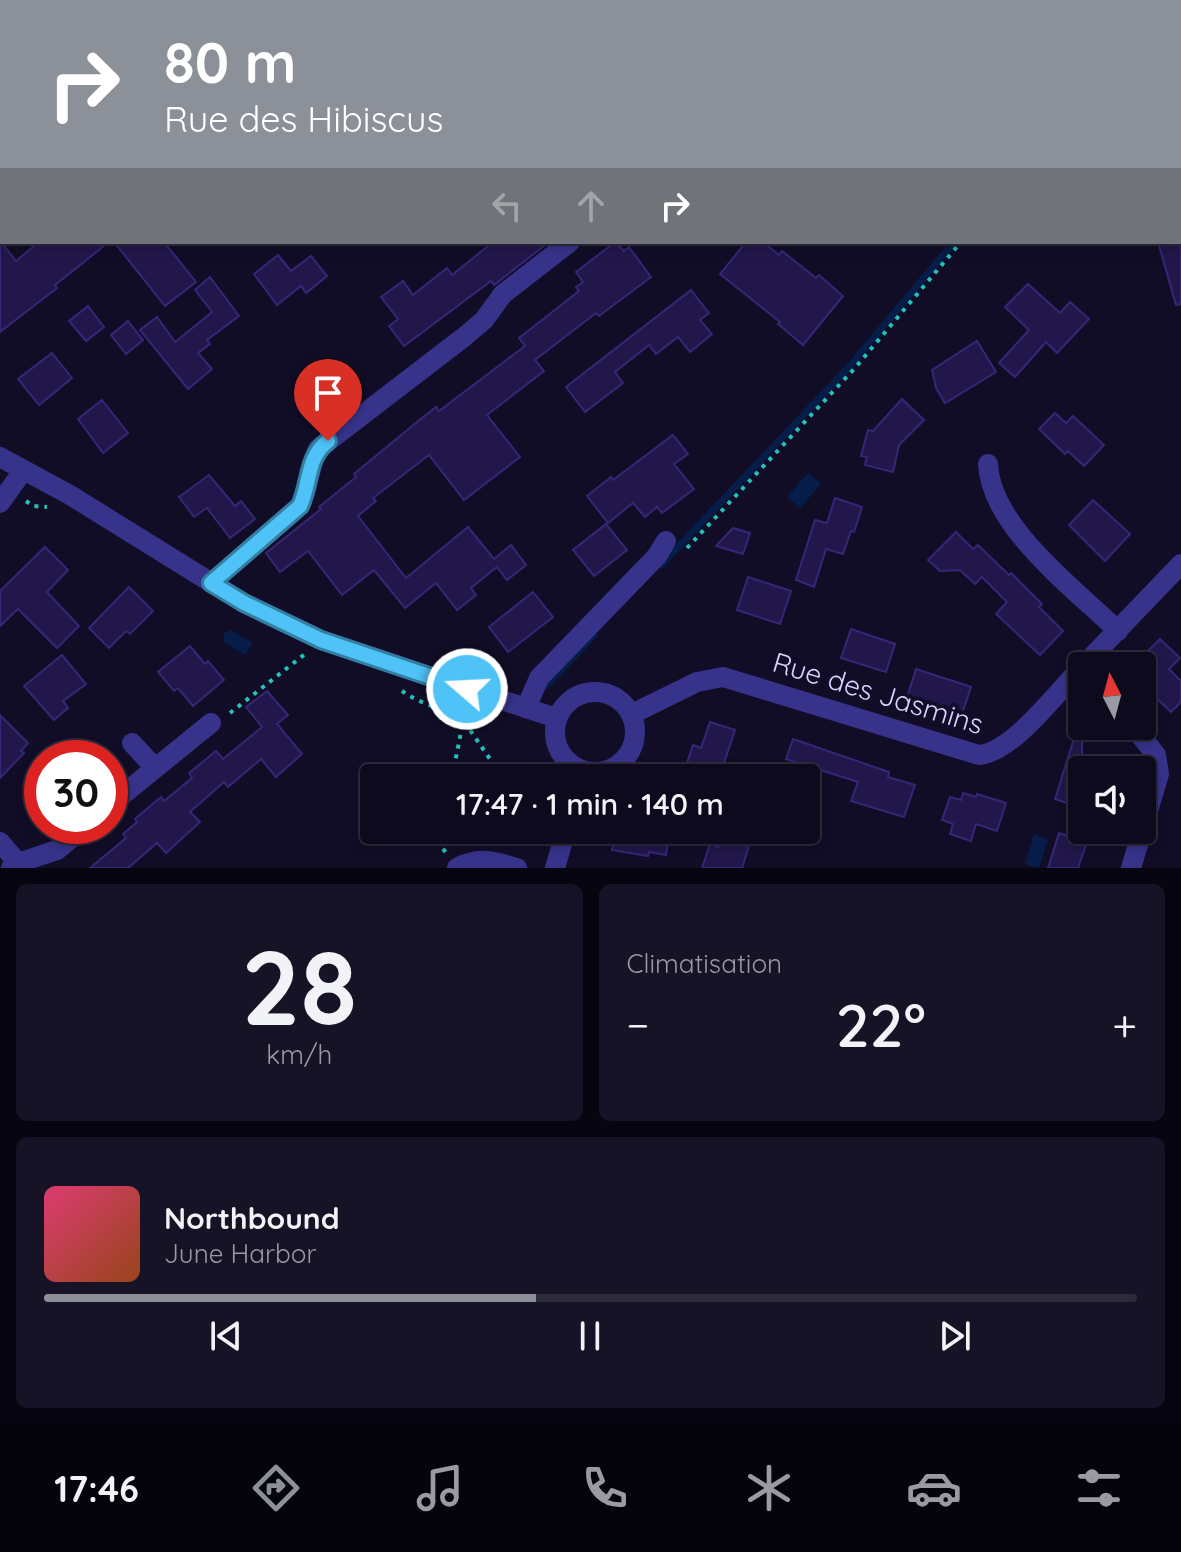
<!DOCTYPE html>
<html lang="fr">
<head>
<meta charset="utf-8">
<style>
	body { margin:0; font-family:Quicksand,sans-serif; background:#161326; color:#f1f3f6; height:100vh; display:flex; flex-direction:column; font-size:30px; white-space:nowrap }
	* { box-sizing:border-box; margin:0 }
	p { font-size:26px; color:#9a9aa4 }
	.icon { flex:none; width:44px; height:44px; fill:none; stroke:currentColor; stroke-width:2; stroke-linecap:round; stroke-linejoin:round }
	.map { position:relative; height:868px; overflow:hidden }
	.details { display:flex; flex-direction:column; gap:16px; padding:16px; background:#070610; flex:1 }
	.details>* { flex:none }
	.banner { position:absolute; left:0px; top:0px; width:1182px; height:244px; box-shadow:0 4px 12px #0003,0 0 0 2px #2d2b3b; background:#8c9099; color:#fff; overflow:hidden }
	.needle { width:52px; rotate:354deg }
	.controls { position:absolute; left:1068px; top:652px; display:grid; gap:16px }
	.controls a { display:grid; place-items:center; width:88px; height:88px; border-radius:8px; background:#0d0a1d; box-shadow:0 4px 12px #0003,0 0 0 2px #2d2b3b; font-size:40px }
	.speed { position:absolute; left:24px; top:740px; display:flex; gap:16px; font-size:40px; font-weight:700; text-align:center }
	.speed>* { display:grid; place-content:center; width:104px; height:104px; border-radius:50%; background:#0d0a1d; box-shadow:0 4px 12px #0003,0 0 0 2px #2d2b3b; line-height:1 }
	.speed .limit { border:12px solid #d22; background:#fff; color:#111 }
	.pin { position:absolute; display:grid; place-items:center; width:68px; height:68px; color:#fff; margin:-82px -34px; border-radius:50% 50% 50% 0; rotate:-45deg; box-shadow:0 0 8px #0007 }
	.pin .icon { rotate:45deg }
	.me { position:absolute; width:88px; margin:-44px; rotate:289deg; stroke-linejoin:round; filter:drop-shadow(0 0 6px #0008) }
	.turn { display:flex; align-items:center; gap:28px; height:168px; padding:0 32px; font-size:36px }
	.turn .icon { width:104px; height:104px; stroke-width:2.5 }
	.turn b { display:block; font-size:56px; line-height:68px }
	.lanes { display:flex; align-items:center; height:76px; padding:0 32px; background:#0003; justify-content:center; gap:40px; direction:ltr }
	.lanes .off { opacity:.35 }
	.big { font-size:60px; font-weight:600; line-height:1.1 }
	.details .card { flex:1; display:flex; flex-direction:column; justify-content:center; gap:12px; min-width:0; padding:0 28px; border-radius:12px; background:#161326 }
	.details .dial { align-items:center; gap:0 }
	.dial b { font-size:104px; line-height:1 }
	.song { display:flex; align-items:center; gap:24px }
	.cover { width:96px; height:96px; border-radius:12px; background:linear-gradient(135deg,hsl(340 70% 55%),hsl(20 70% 35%)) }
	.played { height:8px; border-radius:4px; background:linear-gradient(90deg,#8c9099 45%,#2d2b3b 45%) }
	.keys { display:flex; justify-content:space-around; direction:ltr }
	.heat { display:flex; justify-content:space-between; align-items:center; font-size:44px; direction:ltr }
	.details .tiles { flex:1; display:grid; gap:16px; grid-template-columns:1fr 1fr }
	.card:last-child { grid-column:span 2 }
	.trip { position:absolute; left:360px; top:764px; width:460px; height:80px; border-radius:8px; background:#0d0a1d; box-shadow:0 4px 12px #0003,0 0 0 2px #2d2b3b; font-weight:600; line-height:80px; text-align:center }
	.menu { display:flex; height:128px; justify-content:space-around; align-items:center; background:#05040c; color:#9a9aa4 }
	.menu .icon { width:56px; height:56px }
	.menu .selected { color:#8c9099 }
	.menu b { font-size:36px; color:#f1f3f6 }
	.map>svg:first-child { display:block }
</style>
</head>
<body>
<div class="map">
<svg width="1181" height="868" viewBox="0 0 1181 868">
	<rect width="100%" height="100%" fill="#110d27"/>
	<g fill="#051d48">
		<polygon points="808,473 821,484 800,508 787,497"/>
		<polygon points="231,630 253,643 245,655 224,642 224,633"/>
		<polygon points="1034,834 1048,839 1039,868 1025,864"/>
	</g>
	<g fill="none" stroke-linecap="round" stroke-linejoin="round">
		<g stroke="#051d48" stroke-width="7">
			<polyline points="1180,8 1181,7"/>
			<polyline points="661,565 850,366 954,242"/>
			<polyline points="546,686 594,635"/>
		</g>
	</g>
	<g fill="#21174a" stroke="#372678" stroke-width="2">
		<polygon points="0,241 16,261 39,242 109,242 55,285 57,288 0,332"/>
		<polygon points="114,242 164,242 196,282 165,306"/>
		<polygon points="493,242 549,242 494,285 491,281 404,346 389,326 398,319 381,297 403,281 413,295 447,268 452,275"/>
		<polygon points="615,242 624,251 629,247 651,277 599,316 596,313 535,360 544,371 487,415 520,457 464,500 429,455 373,498 376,501 358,516 406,578 468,527 494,559 511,545 526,565 507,580 497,567 471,588 476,595 457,610 436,583 405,608 374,570 342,595 308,551 280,572 266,553 321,509 319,507 356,477 354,474 417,422 436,407 439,411 525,346 519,338 579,291 576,287 583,282 576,272"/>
		<polygon points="746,242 763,242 779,255 782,251 816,278 819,275 843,296 803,345 778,324 780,322 720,274"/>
		<polygon points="1158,242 1181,242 1181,304 1176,305"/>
		<polygon points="278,255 291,271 311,256 327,276 306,293 301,286 277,305 254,274"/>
		<polygon points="210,277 239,316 207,340 210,344 198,353 212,369 188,389 140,330 157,317 175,342 212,312 195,290"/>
		<polygon points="1028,284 1060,313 1070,302 1089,319 1057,353 1046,342 1015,377 999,363 1029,330 1005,307"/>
		<polygon points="691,290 709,313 700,320 712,334 690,352 678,337 656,354 649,345 615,372 623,383 585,412 566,387"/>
		<polygon points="88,306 104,327 86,341 69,321"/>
		<polygon points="128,321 143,340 126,354 111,335"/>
		<polygon points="977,341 996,372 945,403 936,388 932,370"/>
		<polygon points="52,353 72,378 39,405 18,379"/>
		<polygon points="902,399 924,420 899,445 893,472 865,465 867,457 861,456 868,430 873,431"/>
		<polygon points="102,400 128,433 103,453 78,419"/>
		<polygon points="1055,413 1066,423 1073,416 1104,445 1084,466 1068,451 1065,454 1039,429"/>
		<polygon points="673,435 688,454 674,464 694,489 662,513 657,507 645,517 633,503 608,523 587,496 611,477 613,480"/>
		<polygon points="209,475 235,506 241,501 255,519 230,538 207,508 194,517 179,497"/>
		<polygon points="835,498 862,507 854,532 851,531 843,554 826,549 814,587 796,580 815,520 827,523"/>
		<polygon points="1093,500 1130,534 1105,561 1069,525"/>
		<polygon points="606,524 627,550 594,576 573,550"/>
		<polygon points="733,528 750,533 743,554 716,546"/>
		<polygon points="956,532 973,549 978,545 1009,575 1011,573 1042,604 1039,607 1063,631 1040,655 996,614 1007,602 982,577 975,584 960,570 940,571 928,560"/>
		<polygon points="45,547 68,570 47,592 79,626 57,648 18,609 0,626 0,591"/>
		<polygon points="748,577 791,591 780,624 737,610"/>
		<polygon points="129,587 153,611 130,634 126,631 109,648 89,628"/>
		<polygon points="533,592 553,617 508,652 489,627"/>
		<polygon points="851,629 895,644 886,672 841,658"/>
		<polygon points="1160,639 1180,658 1169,669 1181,681 1181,702 1171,712 1142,684 1142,657"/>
		<polygon points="190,646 205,664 208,661 224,680 193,706 178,688 174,691 158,672"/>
		<polygon points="62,655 86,684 63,701 68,708 54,720 24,686"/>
		<polygon points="916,669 971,687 962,714 907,697"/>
		<polygon points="267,691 288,715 277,724 302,754 276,777 261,759 228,787 224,782 190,812 200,822 166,853 157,843 128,868 90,868 126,838 123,834 137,822 135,819 161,797 164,801 192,778 189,773 205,760 216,751 223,759 262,727 246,707"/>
		<polygon points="0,715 28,743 21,751 24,753 0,778"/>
		<polygon points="710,722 735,730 719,778 682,778 693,745 701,748"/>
		<polygon points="1078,726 1082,727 1082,808 1055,799"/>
		<polygon points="793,739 889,772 888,777 915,785 904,817 851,801 858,782 786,759"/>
		<polygon points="963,793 976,797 977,794 1006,803 997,831 976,824 971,841 950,834 953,824 942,820 950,797 961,800"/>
		<polygon points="616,830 670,830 666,855 649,852 648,856 612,850"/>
		<polygon points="724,830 743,830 753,833 742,868 702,868 710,844 718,847"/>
		<polygon points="1059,833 1087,842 1078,868 1048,868"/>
	</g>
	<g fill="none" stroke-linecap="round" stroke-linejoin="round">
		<g stroke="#23c3ba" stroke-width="4" stroke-dasharray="4 6" stroke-linecap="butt">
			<polyline points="1180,16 1181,16"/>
			<polyline points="1180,104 1181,108"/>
			<polyline points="26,501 33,506 47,507"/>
			<polyline points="687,548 855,368 961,242"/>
			<path d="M 402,691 C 421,704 449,714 472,713"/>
			<polyline points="230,713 305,654"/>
			<polyline points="459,714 503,778"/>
			<polyline points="452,778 461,732 459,716"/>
			<polyline points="443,830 440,844 446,853"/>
		</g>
		<g stroke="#37338b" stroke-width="20">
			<polyline points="842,0 844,2"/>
			<polyline points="96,2 99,0"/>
			<polyline points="0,80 2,78"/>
			<polyline points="0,457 70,495 244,603 321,640 556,718"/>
			<path d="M 988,464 C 991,527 1074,588 1118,631"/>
			<polyline points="0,503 23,471"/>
			<path d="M 211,583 L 300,506 C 309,487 309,467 318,449 L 464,337 L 484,320 L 503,294 L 570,242"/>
			<polyline points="1083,666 1181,564"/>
			<circle cx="595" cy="732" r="40"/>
			<polyline points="526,708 539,678 657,556 666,541"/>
			<path d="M 632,714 L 697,682 L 723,677 L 979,755 C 1013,752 1057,692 1082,667"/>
			<polyline points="132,743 155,768"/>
			<polyline points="110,805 211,723"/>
			<polyline points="0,842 18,863"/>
			<polyline points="11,868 18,863 57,850 86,826"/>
			<path d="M 457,868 C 478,856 495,861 517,868"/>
			<polyline points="555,868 566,830"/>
			<polyline points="1131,868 1159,774 1156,755 1133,726"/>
		</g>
	</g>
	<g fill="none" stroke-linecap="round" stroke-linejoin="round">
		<g stroke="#337fa1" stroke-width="20">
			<path id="route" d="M 328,441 C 306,458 311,482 300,506 L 211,583 L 244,603 L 321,640 L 467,689"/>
		</g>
		<use href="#route" stroke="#4fc3f7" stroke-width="14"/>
	</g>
	<g text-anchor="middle" stroke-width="8" stroke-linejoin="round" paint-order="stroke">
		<g font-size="28" fill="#d8d3ff" stroke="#110d27">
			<text transform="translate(878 693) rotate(17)" y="10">Rue des Jasmins</text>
		</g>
	</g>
</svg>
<div class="controls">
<a><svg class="needle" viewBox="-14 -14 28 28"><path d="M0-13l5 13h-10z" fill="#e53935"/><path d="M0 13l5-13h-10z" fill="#9a9aa4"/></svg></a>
<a><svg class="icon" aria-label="sound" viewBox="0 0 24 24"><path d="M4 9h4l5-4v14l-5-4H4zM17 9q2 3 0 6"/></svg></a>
</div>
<div class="speed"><div class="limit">30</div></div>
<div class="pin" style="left:328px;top:441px;background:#d93025"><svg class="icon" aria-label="arrive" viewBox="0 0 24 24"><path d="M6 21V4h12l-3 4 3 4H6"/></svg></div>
<svg class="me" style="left:467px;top:689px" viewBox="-20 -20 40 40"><circle r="17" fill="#4fc3f7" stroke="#fff" stroke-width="3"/><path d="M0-11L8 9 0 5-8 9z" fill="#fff"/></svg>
<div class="trip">17:47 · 1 min · 140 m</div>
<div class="banner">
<div class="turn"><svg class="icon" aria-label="right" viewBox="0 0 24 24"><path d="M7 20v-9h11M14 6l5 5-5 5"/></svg><div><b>80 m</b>Rue des Hibiscus</div></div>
<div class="lanes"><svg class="icon off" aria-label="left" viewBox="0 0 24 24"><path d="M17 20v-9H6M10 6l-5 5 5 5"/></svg><svg class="icon off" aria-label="ahead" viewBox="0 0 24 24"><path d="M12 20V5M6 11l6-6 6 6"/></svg><svg class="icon" aria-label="right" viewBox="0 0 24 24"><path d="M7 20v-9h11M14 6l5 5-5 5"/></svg></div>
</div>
</div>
<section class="details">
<div class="tiles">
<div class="card dial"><b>28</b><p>km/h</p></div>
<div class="card"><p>Climatisation</p>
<div class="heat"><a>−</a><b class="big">22°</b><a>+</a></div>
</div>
<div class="card">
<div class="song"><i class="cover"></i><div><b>Northbound</b><p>June Harbor</p></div></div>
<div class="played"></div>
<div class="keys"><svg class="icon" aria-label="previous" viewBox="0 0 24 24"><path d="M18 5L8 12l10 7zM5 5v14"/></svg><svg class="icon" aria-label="pause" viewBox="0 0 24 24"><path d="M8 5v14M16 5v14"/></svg><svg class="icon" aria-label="next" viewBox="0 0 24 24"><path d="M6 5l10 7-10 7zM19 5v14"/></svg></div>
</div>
</div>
</section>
<nav class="menu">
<b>17:46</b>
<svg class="icon selected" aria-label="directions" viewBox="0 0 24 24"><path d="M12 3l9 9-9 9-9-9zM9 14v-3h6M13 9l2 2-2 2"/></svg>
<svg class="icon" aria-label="music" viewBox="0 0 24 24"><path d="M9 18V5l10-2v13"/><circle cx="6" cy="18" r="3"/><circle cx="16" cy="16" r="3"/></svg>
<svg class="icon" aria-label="phone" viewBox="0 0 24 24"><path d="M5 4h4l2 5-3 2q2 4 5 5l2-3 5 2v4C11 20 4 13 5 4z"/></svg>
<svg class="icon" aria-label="climate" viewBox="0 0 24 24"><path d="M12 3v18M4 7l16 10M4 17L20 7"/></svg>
<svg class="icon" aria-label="car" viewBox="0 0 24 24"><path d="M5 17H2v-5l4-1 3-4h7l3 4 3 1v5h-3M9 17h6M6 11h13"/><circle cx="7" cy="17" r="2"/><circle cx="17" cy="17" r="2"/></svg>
<svg class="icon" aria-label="filters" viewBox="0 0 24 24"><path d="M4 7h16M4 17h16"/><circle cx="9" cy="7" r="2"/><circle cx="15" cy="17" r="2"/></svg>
</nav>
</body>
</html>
